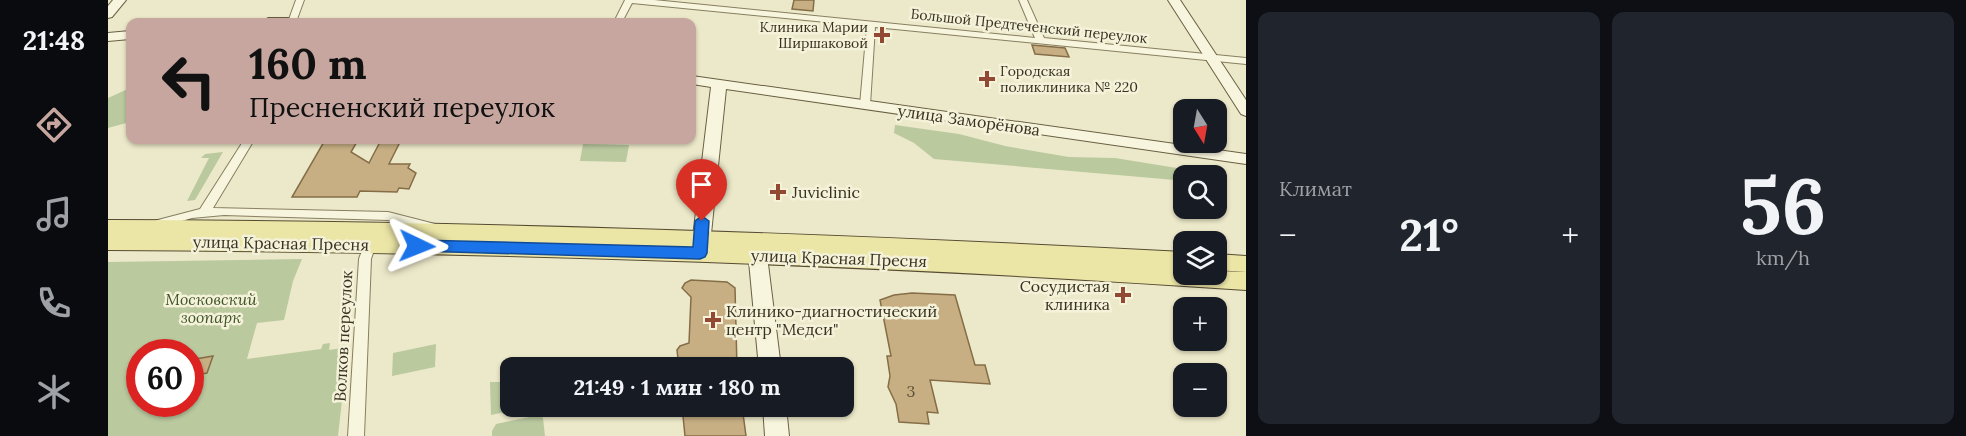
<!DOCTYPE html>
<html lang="ru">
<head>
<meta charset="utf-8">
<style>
	body { margin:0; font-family:Lora,serif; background:#20242c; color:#f1f3f6; height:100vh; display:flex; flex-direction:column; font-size:22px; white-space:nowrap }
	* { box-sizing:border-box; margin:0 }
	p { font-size:20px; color:#9ea1a6 }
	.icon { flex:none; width:33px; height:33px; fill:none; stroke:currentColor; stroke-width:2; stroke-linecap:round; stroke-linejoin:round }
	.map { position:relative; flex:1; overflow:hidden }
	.side { display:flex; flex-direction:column; gap:12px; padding:12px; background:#0d0f14; width:720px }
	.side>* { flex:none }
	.hud { position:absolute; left:18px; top:18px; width:570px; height:126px; border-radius:12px; box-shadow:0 2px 4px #0004; background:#c6a69f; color:#111; overflow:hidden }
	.needle { width:39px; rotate:169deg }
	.controls { position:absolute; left:1065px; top:99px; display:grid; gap:12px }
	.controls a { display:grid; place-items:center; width:54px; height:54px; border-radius:12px; background:#171b24; box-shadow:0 2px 4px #0004; font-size:30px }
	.speed { position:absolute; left:18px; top:339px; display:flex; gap:12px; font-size:30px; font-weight:700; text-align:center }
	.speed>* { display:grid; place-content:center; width:78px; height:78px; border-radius:50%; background:#171b24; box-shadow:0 2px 4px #0004; line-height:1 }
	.speed .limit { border:9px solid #d22; background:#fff; color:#111 }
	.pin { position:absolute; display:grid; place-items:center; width:51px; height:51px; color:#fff; margin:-62px -26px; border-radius:50% 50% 50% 0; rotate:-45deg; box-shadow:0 0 6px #0007 }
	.pin .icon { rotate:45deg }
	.me { position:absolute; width:66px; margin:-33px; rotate:92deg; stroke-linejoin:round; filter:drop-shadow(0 0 4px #0008) }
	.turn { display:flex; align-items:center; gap:21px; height:126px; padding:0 24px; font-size:27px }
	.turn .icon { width:78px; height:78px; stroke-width:2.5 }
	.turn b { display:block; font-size:42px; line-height:51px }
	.big { font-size:45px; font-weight:700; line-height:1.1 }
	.side .tile { flex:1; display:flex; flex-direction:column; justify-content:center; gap:9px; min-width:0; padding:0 21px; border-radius:12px; background:#20242c }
	.side .dial { align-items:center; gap:0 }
	.dial b { font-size:78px; line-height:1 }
	.heat { display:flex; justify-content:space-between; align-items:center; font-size:33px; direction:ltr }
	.side .tiles { flex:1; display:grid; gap:12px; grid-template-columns:repeat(2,1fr) }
	.trip { position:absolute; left:392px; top:357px; width:354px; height:60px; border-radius:12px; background:#171b24; box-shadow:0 2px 4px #0004; font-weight:700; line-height:60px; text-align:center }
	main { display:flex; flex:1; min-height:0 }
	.tab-bar { display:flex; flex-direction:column; width:108px; justify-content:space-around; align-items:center; background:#090b0e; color:#9ea1a6 }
	.tab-bar .icon { width:42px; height:42px }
	.tab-bar .current { color:#c6a69f }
	.tab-bar b { font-size:27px; color:#f1f3f6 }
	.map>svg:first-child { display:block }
</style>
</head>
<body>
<main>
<nav class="tab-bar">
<b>21:48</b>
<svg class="icon current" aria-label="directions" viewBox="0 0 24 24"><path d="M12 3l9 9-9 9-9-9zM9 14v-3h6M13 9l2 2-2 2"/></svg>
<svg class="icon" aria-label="music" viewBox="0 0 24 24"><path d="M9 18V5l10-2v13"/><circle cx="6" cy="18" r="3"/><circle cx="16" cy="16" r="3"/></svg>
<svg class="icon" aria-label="phone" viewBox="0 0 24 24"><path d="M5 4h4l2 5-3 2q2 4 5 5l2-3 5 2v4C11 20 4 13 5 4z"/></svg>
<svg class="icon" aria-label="climate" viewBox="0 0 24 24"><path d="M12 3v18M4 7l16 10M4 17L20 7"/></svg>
</nav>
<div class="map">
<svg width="1138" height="436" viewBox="0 0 1138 436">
	<rect width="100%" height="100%" fill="#ece9ca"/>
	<g fill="#bbc99f" fill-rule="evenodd">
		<polygon points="22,88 22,122 0,128 0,98"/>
		<polygon points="787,125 851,134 897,146 961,157 1007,158 1075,169 1079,175 1067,180 826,159 806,143 786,133"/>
		<polygon points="475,144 521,145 518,162 472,161"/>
		<polygon points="115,152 87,200 79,201 101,158 93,158 97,154"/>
		<path d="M 194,259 L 185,281 L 176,320 L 149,323 L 139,359 L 213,349 L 215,344 L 222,343 L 221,350 L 240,347 L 230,436 L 0,436 L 0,262 ZM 32,352 L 82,352 L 82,404 L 32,404 Z"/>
		<polygon points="328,344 327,367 284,376 285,353"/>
		<polygon points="382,382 402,382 402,406 422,407 383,415"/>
		<polygon points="431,415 435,418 437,436 384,436 384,431 388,424"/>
	</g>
	<g fill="#c7af83" stroke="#856d47" stroke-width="1.5">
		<polygon points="686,0 706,0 705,11 684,9"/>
		<polygon points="924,45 957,48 961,57 927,54"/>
		<polygon points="217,140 250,140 243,152 261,163 273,140 293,140 281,164 302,164 300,168 308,173 301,189 291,188 289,192 252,191 249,197 184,197"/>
		<polygon points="583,280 619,282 627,288 629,368 571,368 569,350 572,346 581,343 583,297 574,288 577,283"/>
		<polygon points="804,293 847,295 867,365 877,365 882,384 822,380 830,413 819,412 821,424 791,422 788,404 780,387 782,376 779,356 783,356 772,300 786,295"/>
		<polygon points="105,356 99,373 82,376 82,360"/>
		<polygon points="574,406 634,406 638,436 577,436"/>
	</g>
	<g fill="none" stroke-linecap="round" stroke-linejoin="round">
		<g stroke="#877e60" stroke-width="2">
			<g id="street">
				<polygon points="188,0 196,0 188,22 180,22"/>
				<polygon points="517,0 546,0 927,38 911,0 919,0 936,38 1138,58 1138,64 767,27 762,105 757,108 752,105 759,26 524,3 514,22 506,22"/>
				<polygon points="136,140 146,140 105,208 280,212 327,224 329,227 323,232 280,220 116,215 84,218 50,228 46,227 44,224 46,221 92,209"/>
				<path d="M 270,236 L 274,238 L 276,241 L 265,253 L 263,259 L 256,436 L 240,436 L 251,259 C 254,249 260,240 270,236 Z"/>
			</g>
		</g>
		<g stroke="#695f43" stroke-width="2">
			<g id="secondary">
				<polygon points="5,0 18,0 4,17 0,18 0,6"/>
				<polygon points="1060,0 1072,0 1138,100 1138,116 1133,114"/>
				<polygon points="160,18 185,18 191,22 154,22"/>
				<polygon points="22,31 22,39 0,41 0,33"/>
				<polygon points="584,76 1138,154 1138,164 618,89 601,253 599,258 592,260 585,258 583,253 603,87 584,84"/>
				<polygon points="648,233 655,235 657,240 673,368 651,368 639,240 641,235"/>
				<polygon points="655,406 678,406 681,436 657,436"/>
			</g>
		</g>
		<g stroke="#564b33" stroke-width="2">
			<g id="primary">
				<path d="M 0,220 C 359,221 717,233 1076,252 L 1076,268 L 1024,265 L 1076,268 L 1076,274 L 1108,274 L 1108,271 L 1138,272 L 1138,290 C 759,264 380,252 0,250 L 0,234 L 412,240 L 0,234 Z"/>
				<polygon points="1108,254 1138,256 1138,272 1108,270"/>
			</g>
		</g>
		<use href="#street" fill="#f7f5dd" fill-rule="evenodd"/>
		<use href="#secondary" fill="#f7f5dd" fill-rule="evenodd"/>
		<use href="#primary" fill="#ebe5a6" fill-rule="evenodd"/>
	</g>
	<polygon fill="#1a73e8" stroke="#114b97" stroke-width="1.5" points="594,216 601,221 599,253 597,257 592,259 309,251 301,246 309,240 585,247 587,221"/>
	<g fill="#924934" stroke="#f4f2d9" stroke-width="2">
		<path d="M771 26h6v6h6v6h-6v6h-6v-6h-6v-6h6z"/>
		<path d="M876 70h6v6h6v6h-6v6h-6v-6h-6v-6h6z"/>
		<path d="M667 183h6v6h6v6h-6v6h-6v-6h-6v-6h6z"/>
		<path d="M1012 286h6v6h6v6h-6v6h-6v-6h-6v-6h6z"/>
		<path d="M602 311h6v6h6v6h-6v6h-6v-6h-6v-6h6z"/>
	</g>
	<g text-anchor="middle" stroke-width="5" stroke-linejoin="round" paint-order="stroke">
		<g font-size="14" fill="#393222" stroke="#f4f2d9">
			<text transform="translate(921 26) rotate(6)" y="5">Большой Предтеченский переулок</text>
		</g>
		<g font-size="14" fill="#393222" stroke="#f4f2d9" text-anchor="end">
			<text x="760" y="32">Клиника Марии<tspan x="760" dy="16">Ширшаковой</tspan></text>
			<text x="892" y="76" text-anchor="start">Городская<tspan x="892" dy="16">поликлиника № 220</tspan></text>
		</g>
		<g font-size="16" fill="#393222" stroke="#f4f2d9">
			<text transform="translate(861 120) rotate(8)" y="6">улица Заморёнова</text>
			<text transform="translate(173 243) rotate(1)" y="6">улица Красная Пресня</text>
			<text transform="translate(731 258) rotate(2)" y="6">улица Красная Пресня</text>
			<text transform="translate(235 336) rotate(-87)" y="6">Волков переулок</text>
		</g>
		<g font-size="16" fill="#393222" stroke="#f4f2d9" text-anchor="start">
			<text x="684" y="198">Juviclinic</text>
			<text x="1002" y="292" text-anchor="end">Сосудистая<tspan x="1002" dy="18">клиника</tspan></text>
			<text x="618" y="317">Клинико-диагностический<tspan x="618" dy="18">центр "Медси"</tspan></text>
		</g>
		<g font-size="16" font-style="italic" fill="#40542a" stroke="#f4f2d9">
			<text x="103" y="305">Московский<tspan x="103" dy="18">зоопарк</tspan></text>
		</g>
		<g font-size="16" fill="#5c513a">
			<text x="803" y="397">3</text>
		</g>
	</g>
</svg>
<div class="controls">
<a><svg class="needle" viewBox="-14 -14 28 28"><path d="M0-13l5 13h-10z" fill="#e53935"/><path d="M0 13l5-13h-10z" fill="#9ea1a6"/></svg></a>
<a><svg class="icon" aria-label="search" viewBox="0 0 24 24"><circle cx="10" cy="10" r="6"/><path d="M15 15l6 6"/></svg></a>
<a><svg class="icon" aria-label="layers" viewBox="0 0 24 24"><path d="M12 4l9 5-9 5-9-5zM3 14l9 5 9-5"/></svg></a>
<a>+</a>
<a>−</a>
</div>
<div class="speed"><div class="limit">60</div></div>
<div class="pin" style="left:594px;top:221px;background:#d93025"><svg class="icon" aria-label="arrive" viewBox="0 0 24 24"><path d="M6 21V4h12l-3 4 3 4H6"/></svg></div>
<svg class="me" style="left:309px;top:246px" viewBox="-20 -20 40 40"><path d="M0-17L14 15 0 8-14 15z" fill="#1a73e8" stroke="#fff" stroke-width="4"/></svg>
<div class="trip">21:49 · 1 мин · 180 m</div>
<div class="hud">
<div class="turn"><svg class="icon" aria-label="left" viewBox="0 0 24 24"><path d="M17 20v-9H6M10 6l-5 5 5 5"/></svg><div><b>160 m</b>Пресненский переулок</div></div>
</div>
</div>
<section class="side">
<div class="tiles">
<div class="tile"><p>Климат</p>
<div class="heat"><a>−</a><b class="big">21°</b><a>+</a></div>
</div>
<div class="tile dial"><b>56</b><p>km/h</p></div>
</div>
</section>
</main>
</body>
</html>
